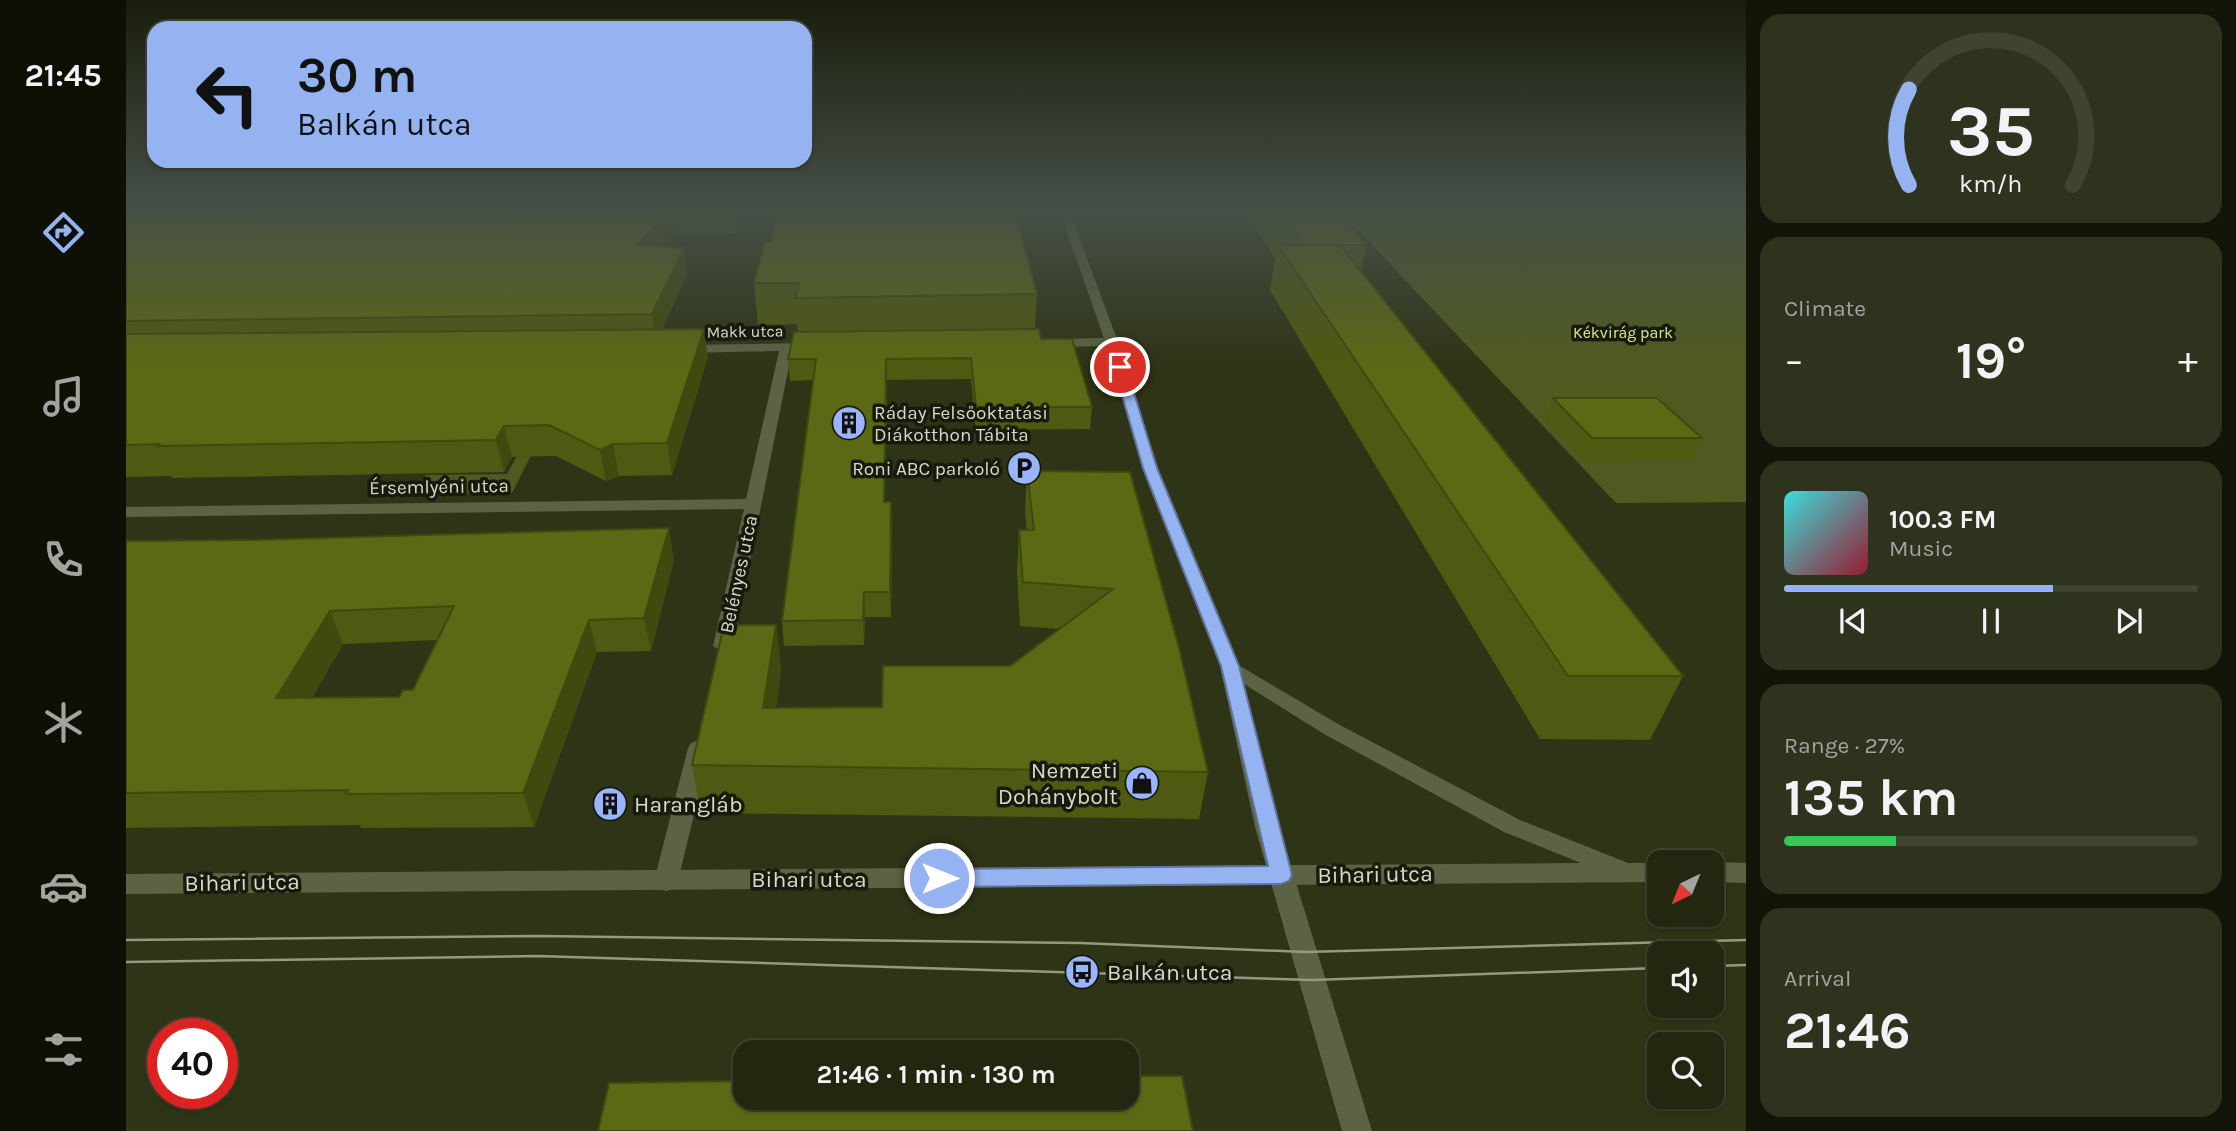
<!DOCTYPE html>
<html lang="en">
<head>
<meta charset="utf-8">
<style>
	body { margin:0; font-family:Karla,sans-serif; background:#2e331e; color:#f1f3f6; height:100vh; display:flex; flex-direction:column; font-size:26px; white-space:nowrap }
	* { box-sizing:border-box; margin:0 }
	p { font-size:23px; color:#a2a59f }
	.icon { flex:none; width:38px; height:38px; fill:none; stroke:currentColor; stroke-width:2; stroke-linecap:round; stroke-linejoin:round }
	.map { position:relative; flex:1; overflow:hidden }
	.drawer { display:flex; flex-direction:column; gap:14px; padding:14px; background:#131509; width:490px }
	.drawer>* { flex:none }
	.hud { position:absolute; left:21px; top:21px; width:665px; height:147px; border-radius:21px; box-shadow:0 2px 5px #0004,0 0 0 2px #3f4430; background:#95b2f1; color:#111; overflow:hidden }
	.needle { width:46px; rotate:223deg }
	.tools { position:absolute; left:1521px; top:850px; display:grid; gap:14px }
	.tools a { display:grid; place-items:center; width:77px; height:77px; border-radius:14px; background:#222710; box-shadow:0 2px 5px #0004,0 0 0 2px #3f4430; font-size:35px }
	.speed { position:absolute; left:21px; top:1018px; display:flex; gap:14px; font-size:35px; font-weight:700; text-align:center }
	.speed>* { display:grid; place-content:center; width:91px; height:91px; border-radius:50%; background:#222710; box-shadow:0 2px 5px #0004,0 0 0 2px #3f4430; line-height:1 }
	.speed .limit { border:10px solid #d22; background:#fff; color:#111 }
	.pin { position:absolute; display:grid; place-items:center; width:60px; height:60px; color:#fff; margin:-30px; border:4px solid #fff; border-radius:50%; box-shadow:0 2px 7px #0007 }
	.me { position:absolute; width:77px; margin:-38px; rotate:90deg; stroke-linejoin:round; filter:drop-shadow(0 0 5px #0008) }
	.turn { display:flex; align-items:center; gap:24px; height:147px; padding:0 35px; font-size:32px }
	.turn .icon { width:91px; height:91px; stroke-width:2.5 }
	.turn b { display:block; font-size:49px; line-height:60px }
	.big { font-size:52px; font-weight:700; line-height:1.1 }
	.drawer .tile { flex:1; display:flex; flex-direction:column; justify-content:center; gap:10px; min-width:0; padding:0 24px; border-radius:21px; background:#2e331e }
	.drawer .dial { align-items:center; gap:0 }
	.dial svg { height:182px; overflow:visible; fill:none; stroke:#3f4430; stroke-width:7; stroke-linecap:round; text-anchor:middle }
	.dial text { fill:#f1f3f6; stroke:none }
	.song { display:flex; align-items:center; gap:21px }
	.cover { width:84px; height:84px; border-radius:10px; background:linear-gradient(135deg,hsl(180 70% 55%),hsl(350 70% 35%)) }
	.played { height:7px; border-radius:4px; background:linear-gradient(90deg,#95b2f1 65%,#3f4430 65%) }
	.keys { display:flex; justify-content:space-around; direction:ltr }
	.heat { display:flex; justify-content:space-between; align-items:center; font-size:38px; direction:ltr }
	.charge { height:10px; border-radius:5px; background:linear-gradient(90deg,#34c759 27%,#3f4430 0) }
	.trip { position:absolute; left:607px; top:1040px; width:406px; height:70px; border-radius:21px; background:#222710; box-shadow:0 2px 5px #0004,0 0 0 2px #3f4430; font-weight:700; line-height:70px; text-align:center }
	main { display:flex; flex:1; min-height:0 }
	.tab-bar { display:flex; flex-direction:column; width:126px; justify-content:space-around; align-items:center; background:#0e1006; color:#a2a59f }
	.tab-bar .icon { width:49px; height:49px }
	.tab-bar .on { color:#95b2f1 }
	.tab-bar b { font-size:32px; color:#f1f3f6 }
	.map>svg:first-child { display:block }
</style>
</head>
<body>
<main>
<nav class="tab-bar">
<b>21:45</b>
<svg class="icon on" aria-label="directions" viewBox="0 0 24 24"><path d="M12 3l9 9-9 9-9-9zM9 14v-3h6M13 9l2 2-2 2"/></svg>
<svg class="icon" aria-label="music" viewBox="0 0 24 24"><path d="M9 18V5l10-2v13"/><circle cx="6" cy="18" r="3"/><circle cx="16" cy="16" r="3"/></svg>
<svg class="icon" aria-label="phone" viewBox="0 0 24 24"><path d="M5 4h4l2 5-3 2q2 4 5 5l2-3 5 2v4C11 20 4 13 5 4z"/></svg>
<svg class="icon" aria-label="climate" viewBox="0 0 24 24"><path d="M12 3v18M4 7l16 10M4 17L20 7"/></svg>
<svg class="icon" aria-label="car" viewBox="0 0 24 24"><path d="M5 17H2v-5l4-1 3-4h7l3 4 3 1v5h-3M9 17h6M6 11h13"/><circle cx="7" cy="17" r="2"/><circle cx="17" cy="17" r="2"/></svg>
<svg class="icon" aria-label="filters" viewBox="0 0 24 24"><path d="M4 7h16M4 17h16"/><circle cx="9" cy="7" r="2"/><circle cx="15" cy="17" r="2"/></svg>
</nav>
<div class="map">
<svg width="1620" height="1131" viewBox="0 0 1620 1131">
	<rect width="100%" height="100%" fill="#2e3416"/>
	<g fill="#4f5a20">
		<polygon points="302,207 617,207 607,234 272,236"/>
		<polygon points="1210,207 1620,207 1620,502 1490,503"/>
		<polygon points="431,404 386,493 287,494 300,475 381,474 408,425"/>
	</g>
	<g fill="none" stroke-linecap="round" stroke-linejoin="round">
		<g fill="#5b6343" fill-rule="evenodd">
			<polygon points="932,207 942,207 992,342 1032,468 1114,666 1153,827 1246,1131 1216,1131 1129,827 1094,666 1016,468 981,346 923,347 917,343 923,339 978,338"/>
			<polygon points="689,343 694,344 694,350 666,351 607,646 597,652 587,646 618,509 0,517 0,507 620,499 653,351 559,353 553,349 559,345"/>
			<polygon points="573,740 581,743 584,748 552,881 549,888 540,891 531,888 528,881 562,748 565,743"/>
		</g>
		<g fill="#5b6343" fill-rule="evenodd">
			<polygon points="1104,660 1212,724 1394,820 1502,863 1534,863 1533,882 0,894 0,874 1455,863 1378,832 1198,734 1097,671 1094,666 1097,661"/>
			<polygon points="1586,862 1620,863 1620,883 1586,882"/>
		</g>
		<g stroke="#949982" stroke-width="2.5">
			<polyline points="0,940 414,936 954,943 1179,952 1620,940"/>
			<polyline points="0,962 411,956 1187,980 1533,968"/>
			<polyline points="1586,966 1620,965"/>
		</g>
	</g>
	<g fill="#4e5911" fill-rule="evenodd">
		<polygon points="0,207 569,207 536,247 561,274 536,329 582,357 546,475 493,476 480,481 430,456 386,457 378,472 46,478 45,476 0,477"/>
		<polygon points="1123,207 1209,207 1241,245 1235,271 1557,676 1524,740 1414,739 1144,290 1149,259 1122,216"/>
		<polygon points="639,242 911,294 909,329 966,407 964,429 850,430 845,379 761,380 759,502 766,526 765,617 739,617 738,645 658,646 656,621 687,380 664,381 662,359 672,332 671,324 632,325 628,283"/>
		<polygon points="1427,398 1576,438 1566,460 1457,461 1419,420"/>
		<polygon points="901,471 1004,472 1082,772 1073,819 575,813 566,765 650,625 655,670 650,707 756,707 884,666 933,629 894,626 891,573 893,530 901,530 899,513"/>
		<path d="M 0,541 L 548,560 L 525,651 L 471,652 L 408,827 L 235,828 L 234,825 L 0,828 ZM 312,640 L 287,690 L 273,697 L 186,698 L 217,644 Z"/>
	</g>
	<g fill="#40490e">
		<polygon points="545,207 569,207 516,270 512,245"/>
		<polygon points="558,248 561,274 531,342 526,314"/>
		<polygon points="578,329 582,357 546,475 541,443"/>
		<polygon points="760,359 761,380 758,526 758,502"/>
		<polygon points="378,426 386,457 378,472 370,440"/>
		<polygon points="487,444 493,476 480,481 474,450"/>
		<polygon points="765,502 766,526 765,617 764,592"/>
		<polygon points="543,528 548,560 525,651 518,618"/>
		<polygon points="738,592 739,617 738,645 737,620"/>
		<polygon points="204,611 217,644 166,732 150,698"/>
		<polygon points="463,620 471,652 408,827 397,793"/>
		<polygon points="650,625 655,670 643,754 637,708"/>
	</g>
	<g fill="#5b6814" stroke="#40490e" stroke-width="2" fill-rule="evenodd">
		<polygon points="0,207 545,207 512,245 558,248 526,314 0,321"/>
		<polygon points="653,207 888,207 911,294 669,298 673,283 628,283 639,242 644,242"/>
		<polygon points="1151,207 1209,207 1241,245 1179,245"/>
		<polygon points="1152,245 1214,245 1557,676 1442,676"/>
		<polygon points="578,329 541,443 487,444 474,450 423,425 378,426 370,440 31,446 33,444 0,445 0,334"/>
		<polygon points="913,329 915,339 946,339 966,407 850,407 845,358 760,359 758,502 765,502 764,592 738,592 737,620 656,621 690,359 662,359 668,332"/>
		<polygon points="1427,398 1531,398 1576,438 1466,438"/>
		<polygon points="901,471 1004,472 1053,648 1082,772 566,765 598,625 650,625 637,708 756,707 757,666 884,666 987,589 897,582 893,530 908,530"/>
		<path d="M 543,528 L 518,618 L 463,620 L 397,793 L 220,794 L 222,790 L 0,793 L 0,541 L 125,540 ZM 328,606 L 287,690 L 277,690 L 273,697 L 150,698 L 204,611 Z"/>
		<polygon points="1001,1076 1056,1076 1067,1131 472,1131 483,1083 620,1081 620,1097 1001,1097"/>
	</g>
	<linearGradient id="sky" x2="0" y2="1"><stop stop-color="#191d0c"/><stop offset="0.57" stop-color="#465047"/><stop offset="1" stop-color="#465047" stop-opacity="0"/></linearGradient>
	<rect width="1620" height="365" fill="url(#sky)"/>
	<polygon fill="#95b2f1" stroke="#61749d" stroke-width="2" points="994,364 1000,367 1031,468 1113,666 1166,875 1163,881 1155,884 813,887 805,885 802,878 805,872 813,869 1142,866 1095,666 1017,468 988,367"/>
	<defs>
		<g id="building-disc" transform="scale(1.75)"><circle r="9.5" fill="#9bb5fd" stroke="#171a0d"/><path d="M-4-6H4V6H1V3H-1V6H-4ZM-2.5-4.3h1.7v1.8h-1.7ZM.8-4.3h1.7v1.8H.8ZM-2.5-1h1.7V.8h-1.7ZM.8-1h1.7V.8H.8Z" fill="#111"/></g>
		<g id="parking-disc" transform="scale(1.75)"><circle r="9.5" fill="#9bb5fd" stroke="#171a0d"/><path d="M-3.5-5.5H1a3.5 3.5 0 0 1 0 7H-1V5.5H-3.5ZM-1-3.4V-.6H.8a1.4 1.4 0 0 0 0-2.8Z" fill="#111"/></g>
		<g id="shop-disc" transform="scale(1.75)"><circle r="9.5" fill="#9bb5fd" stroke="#171a0d"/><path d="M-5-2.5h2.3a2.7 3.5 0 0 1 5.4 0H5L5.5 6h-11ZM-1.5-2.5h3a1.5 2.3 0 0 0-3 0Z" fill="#111"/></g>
		<g id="bus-disc" transform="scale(1.75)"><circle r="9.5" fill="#9bb5fd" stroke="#171a0d"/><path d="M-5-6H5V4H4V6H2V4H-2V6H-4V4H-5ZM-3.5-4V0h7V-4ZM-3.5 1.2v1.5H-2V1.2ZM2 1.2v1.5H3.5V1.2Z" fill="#111"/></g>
	</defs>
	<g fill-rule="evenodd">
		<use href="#building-disc" x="723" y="423"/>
		<use href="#parking-disc" x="898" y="468"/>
		<use href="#shop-disc" x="1016" y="783"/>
		<use href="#building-disc" x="484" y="804"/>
		<use href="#bus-disc" x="956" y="972"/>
	</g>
	<g text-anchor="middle" stroke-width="7" stroke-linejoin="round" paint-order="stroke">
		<g font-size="16" fill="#d6dac8" stroke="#171a0d">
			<text transform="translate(619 331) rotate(-1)" y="6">Makk utca</text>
		</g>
		<g font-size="16" fill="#d5ec80" stroke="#171a0d">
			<text x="1497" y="338">Kékvirág park</text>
		</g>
		<g font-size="19" fill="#d6dac8" stroke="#171a0d" text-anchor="start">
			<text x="748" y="419">Ráday Felsőoktatási<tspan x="748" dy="22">Diákotthon Tábita</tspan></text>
			<text x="874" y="475" text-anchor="end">Roni ABC parkoló</text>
		</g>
		<g font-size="19" fill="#d6dac8" stroke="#171a0d">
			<text transform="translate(313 486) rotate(-1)" y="7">Érsemlyéni utca</text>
			<text transform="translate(612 574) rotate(-78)" y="7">Belényes utca</text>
		</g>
		<g font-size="23" fill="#d6dac8" stroke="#171a0d" text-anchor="start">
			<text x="992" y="778" text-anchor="end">Nemzeti<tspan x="992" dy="26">Dohánybolt</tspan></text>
			<text x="508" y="812">Harangláb</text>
			<text x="981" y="980">Balkán utca</text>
		</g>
		<g font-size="23" fill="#d6dac8" stroke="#171a0d">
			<text transform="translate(1249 874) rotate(-1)" y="8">Bihari utca</text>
			<text x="683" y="887">Bihari utca</text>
			<text transform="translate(116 882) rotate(-1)" y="8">Bihari utca</text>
		</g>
	</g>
</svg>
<div class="tools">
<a><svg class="needle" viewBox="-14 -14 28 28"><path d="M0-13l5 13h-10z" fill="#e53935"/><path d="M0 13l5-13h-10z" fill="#a2a59f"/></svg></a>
<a><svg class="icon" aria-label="sound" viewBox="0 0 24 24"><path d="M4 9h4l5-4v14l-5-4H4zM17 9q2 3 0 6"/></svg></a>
<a><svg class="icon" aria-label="search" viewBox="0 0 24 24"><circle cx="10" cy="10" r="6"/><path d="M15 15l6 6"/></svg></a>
</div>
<div class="speed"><div class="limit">40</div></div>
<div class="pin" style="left:994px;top:367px;background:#d93025"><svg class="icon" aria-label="arrive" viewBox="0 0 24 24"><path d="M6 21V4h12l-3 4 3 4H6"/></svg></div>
<svg class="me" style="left:813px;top:878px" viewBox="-20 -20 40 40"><circle r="17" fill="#95b2f1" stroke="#fff" stroke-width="3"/><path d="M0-11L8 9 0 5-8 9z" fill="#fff"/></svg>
<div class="trip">21:46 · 1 min · 130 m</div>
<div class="hud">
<div class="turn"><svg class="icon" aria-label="left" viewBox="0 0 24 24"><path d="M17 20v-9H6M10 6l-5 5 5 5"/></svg><div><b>30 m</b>Balkán utca</div></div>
</div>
</div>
<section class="drawer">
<div class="tile dial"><svg viewBox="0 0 100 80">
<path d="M14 69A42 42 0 1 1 86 69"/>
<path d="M14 69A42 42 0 0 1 14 27" stroke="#95b2f1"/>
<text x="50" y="56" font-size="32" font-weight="700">35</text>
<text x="50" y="72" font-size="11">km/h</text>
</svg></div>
<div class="tile"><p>Climate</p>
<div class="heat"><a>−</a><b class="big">19°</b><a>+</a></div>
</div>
<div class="tile">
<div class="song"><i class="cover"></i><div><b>100.3 FM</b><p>Music</p></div></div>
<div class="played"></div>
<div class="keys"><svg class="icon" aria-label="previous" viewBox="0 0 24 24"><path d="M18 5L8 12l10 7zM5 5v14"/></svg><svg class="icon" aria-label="pause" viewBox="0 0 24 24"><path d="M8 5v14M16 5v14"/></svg><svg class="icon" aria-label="next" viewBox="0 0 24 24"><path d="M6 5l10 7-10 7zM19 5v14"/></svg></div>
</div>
<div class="tile"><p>Range · 27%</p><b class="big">135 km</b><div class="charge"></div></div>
<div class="tile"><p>Arrival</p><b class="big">21:46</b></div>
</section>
</main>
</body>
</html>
